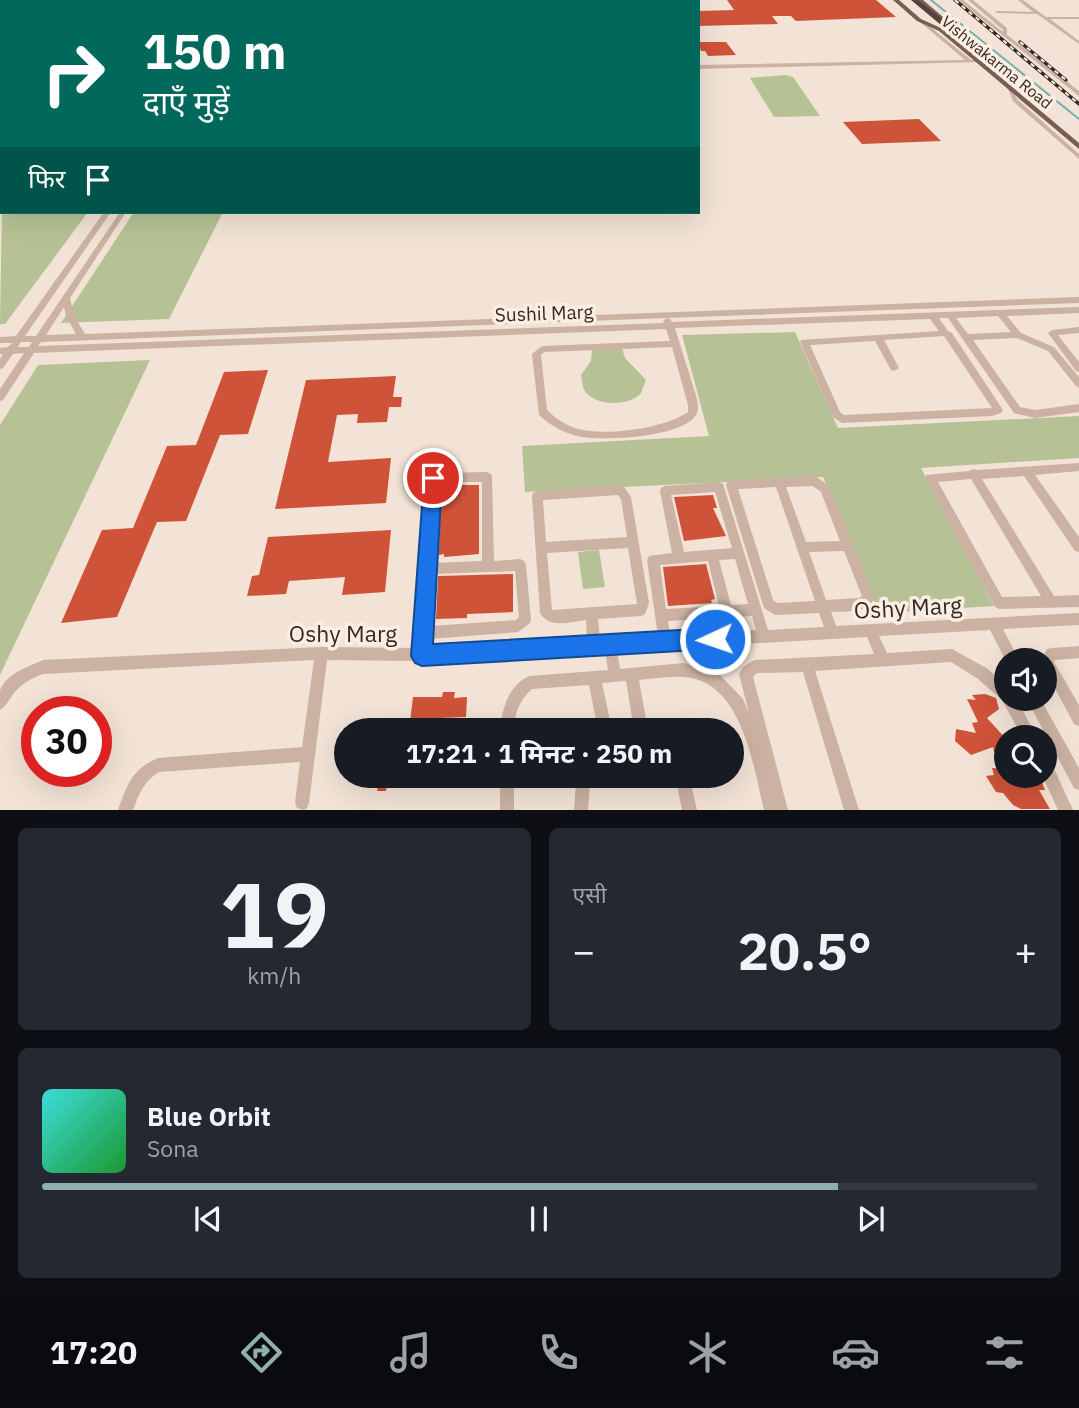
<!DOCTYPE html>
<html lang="hi">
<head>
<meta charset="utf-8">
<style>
	body { margin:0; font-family:"IBM Plex Sans","Noto Sans Devanagari",sans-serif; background:#242831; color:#f1f3f6; height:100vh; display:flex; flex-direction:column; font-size:26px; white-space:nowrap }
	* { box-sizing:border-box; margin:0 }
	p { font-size:23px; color:#9ea1a6 }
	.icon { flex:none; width:38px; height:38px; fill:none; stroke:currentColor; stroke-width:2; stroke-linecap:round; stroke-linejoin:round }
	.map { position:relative; height:810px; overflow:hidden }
	.drawer { display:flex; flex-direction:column; gap:18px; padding:18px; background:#0d0f14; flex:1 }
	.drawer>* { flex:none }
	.guide { position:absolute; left:0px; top:0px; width:700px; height:214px; box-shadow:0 7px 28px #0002; background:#00695c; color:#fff; overflow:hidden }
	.fabs { position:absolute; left:994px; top:648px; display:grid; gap:14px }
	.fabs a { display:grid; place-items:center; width:63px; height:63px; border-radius:50%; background:#171b24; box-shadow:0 7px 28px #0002; font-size:35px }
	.speed { position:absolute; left:21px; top:696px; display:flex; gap:14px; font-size:35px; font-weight:700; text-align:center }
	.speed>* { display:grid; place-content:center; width:91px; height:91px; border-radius:50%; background:#171b24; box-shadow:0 7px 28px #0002; line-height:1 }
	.speed .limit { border:10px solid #d22; background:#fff; color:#111 }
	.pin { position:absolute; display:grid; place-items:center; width:60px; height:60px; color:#fff; margin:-30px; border:4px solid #fff; border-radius:50%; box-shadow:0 2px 7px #0007 }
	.me { position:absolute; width:77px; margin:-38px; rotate:267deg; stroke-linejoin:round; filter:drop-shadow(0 0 5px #0008) }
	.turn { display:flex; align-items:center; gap:24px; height:147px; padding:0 28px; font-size:32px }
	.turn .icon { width:91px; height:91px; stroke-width:2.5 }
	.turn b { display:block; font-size:49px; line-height:60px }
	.then { display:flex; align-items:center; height:66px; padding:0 28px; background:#0003; gap:14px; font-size:26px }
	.big { font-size:52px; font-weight:700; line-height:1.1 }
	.drawer .card { flex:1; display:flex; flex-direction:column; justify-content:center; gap:10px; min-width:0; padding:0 24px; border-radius:10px; background:#242831 }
	.drawer .dial { align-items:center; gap:0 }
	.dial b { font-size:91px; line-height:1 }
	.song { display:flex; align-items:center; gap:21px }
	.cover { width:84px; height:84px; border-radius:10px; background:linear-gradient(135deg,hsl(180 70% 55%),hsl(130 70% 35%)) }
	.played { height:7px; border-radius:4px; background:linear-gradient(90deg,#8faeaf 80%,#363941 80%) }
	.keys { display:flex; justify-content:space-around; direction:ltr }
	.heat { display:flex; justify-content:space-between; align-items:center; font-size:38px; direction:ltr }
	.drawer .tiles { flex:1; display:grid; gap:18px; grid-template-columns:1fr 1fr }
	.card:last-child { grid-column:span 2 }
	.trip { position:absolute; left:334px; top:718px; width:410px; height:70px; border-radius:35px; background:#171b24; box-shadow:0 7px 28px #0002; font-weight:700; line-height:70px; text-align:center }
	.tab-bar { display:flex; height:112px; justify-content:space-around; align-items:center; background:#090b0e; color:#9ea1a6 }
	.tab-bar .icon { width:49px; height:49px }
	.tab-bar .current { color:#8faeaf }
	.tab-bar b { font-size:32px; color:#f1f3f6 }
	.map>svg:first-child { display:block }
</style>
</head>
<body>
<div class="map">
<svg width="1079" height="810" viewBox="0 0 1079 810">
	<rect width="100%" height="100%" fill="#f2e3d6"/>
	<g fill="#b6c295">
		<polygon points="786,75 793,77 820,116 774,117 750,78"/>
		<polygon points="2,210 88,212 5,324 0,324"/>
		<polygon points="134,212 223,212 169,319 61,323"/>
		<polygon points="795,332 838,428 1079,416 1079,458 921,468 994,606 879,613 823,477 525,492 522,446 709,436 682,335"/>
		<path d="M 622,348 L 625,358 L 646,380 L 641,393 C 631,406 595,407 585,391 C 582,387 582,379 581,375 L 591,361 L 592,349 Z"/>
		<polygon points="150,360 9,656 0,675 0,425 38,365"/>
		<polygon points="599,550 605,587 583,589 578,552"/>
	</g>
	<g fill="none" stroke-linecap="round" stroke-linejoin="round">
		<polyline stroke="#73b1b0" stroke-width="2" points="931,0 1079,119"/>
	</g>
	<g fill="#cf5338">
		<polygon points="727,0 876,0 896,17 796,21 791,16 772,16 778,24 698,26 698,11 734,10"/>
		<polygon points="698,42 726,42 736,55 708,56 705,51 701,51"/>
		<polygon points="919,119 941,141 862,144 843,122"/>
		<polygon points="268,370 248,434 220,435 186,521 157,522 117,617 61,623 102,530 133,528 167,446 196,445 224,372"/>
		<polygon points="396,376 393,397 402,397 401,407 389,407 387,422 357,423 358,414 337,415 328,462 391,458 386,503 275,509 306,380"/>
		<polygon points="440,485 479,485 479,554 444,557 444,554 439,555"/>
		<polygon points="713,495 717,508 713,508 726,536 684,541 674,497"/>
		<polygon points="391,530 385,592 342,595 345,577 289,581 286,594 247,596 252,576 259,575 268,537"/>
		<polygon points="706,564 715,599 711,600 712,603 668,606 663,567"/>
		<polygon points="513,574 513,612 467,614 467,618 436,619 438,576"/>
		<polygon points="443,692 455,692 454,698 467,697 466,717 440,718 434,723 433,730 415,730 416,722 410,722 413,697 442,697"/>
		<polygon points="985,694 996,698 999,709 987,718 1006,739 1006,752 994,752 993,747 971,755 955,741 956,729 976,733 972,723 978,722 967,699 976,700 972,695"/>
		<polygon points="992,768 1004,769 1006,775 1039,775 1045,790 1039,790 1050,809 1021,809 1013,805 1003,793 996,792 986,776 994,775"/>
		<polygon points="371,775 412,775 413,779 387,784 386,791 377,791 378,785 370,785"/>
	</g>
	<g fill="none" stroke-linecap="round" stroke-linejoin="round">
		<g fill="#cbb2a2" fill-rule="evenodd">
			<polygon points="172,0 180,2 174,2"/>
			<polygon points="186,0 195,2 188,2"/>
			<polygon points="958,0 963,0 1003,32 1003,30 968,0 973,0 1007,28 1007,35 1079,91 1079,96"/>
			<polygon points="1018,0 1023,0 1046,17 1079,17 1079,19 1050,19 1079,41 1079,44 1037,14 997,13 995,12 997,11 1033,12"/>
			<polygon points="922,20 971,60 979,60 979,62 698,69 698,65 965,60 920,22"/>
			<rect x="0" y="82" width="2" height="4"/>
			<polygon points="1008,89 1012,89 1017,99 1079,154 1079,159 1013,101"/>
			<path d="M 104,212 L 111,212 L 25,336 L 36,336 L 120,212 L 126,212 L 70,298 L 74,316 L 85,334 L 1079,297 L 1079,303 L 667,318 L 670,319 L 672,322 L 1079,307 L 1079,313 L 1007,316 L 1021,333 L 1054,347 L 1079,377 L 1079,388 L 1076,386 L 1048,351 L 1017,338 L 973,340 L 1020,407 L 1035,410 L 1079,404 L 1079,412 L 1035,418 L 1014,413 L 948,318 L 939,318 L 948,331 L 952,333 L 1001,407 L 1003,410 L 1001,413 L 992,416 L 842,423 L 833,417 L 800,342 L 801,340 L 939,331 L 930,319 L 675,328 L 697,399 C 698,405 699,410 696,415 C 683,437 605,441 582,437 C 565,434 551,426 539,415 L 532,354 L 542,346 L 670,341 L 666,329 L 34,353 L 3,400 L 0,401 L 0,389 L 24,353 L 13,354 L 3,368 L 0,369 L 0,359 L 3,354 L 0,354 L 0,348 L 8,347 L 12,343 L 0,343 L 0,337 L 16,336 ZM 64,307 L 66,316 L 76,334 L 46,335 ZM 998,316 L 1011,332 L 968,334 L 956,318 ZM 667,318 L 663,321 L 664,323 L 38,346 L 41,342 ZM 944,336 L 992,408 L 844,415 L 840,412 L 810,345 L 875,341 L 891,370 L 894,371 L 899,368 L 884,340 ZM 21,342 L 32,342 L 29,347 L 18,347 ZM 672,347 L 688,405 L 688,412 C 664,429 602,437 575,428 C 564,424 555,418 547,410 L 541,355 L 544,352 Z"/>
			<polygon points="1079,327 1079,333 1058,335 1079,362 1079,372 1076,371 1048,333 1052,330"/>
			<path d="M 1079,463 L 1079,471 L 1035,475 L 1079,537 L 1079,552 L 1075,551 L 1024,476 L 982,479 L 1054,596 L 1079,595 L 1079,607 L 999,609 L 995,607 L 926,481 L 925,478 L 926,475 L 969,471 L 973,469 L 977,470 ZM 971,479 L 1041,596 L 1002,597 L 938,482 Z"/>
			<path d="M 487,472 L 491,474 L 492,477 L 494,561 L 520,559 L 524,561 L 526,565 L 531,620 L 529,624 L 518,632 L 429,639 L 429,648 L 587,640 L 586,620 C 570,622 549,629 540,613 L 532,496 L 533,493 L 537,491 L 620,485 L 624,487 L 631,497 L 649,603 L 645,614 L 641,616 L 598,619 L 600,639 L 658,636 L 647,560 L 649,556 L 672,553 L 660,491 L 661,488 L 665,486 L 719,482 L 723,484 L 724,487 L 768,630 L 824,627 L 819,613 L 775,615 L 764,608 L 726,485 L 727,482 L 731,480 L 815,476 L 829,486 L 875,598 C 866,614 847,611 831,612 L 836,626 L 1079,613 L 1079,625 L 1003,629 L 1019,660 L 1006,661 L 990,630 L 879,636 L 887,653 L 952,649 L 988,669 L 1006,686 L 1006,698 L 1016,698 L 1037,737 L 1022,737 L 1002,700 L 978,679 L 951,662 L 815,671 L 859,810 L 844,810 L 803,672 L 757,673 L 753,677 L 788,810 L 764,810 C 753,765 742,679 682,677 C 668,676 653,679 639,680 L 648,730 L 634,730 L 626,681 L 602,683 L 612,730 L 598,730 L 589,685 L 532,689 C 519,701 515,712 514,730 L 500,730 C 502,709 508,686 529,676 L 608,670 L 605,651 L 422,661 L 327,660 L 309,803 L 307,808 L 304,810 L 297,808 L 295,803 L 300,762 L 159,772 C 144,781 139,794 133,810 L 118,810 C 127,785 132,769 158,758 L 302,747 L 314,660 L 43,674 C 32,678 22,683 14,693 C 9,699 7,706 0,710 C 0,704 0,697 0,691 C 4,675 29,666 43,660 L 321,647 L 416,648 L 428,478 L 429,475 L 433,473 ZM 438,482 L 482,482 L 482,561 L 434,563 ZM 813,486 L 821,492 L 840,541 L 806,542 L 786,487 ZM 776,487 L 815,601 L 777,603 L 773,600 L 738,489 ZM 715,492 L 732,548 L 684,552 L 671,495 ZM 618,495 L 621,499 L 627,537 L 546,542 L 543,500 ZM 628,548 L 637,604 L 552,610 L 547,553 ZM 844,551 L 862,596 L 859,598 L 826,600 L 809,552 ZM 735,559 L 748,604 L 731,605 L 719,560 ZM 708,561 L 719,606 L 666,609 L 660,565 ZM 515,571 L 519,617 L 516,620 L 430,626 L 433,574 ZM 752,616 L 756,630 L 670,635 L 668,621 ZM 867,637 L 874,654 L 755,660 C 748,663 742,667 739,674 L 749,713 L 743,699 L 719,674 L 714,672 L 684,663 L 620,669 L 617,651 Z"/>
			<polygon points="1079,646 1079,658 1055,660 1054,662 1079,705 1079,726 1074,724 1045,670 1045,660 1041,660 1047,649 1052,648"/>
			<polygon points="1026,698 1040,698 1079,768 1079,790 1074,788"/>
			<polygon points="1045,758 1050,760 1073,810 1058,810 1042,775 1045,775"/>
			<rect x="500" y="775" width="14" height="35"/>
			<polygon points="579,775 594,775 590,784 588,810 574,810 576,782"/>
			<polygon points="675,775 689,775 697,810 682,810"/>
		</g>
		<g fill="#785e54" fill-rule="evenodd">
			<polygon points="893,0 899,0 921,19 943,29 1079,143 1079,149 939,31 917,21"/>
			<polygon points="917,0 923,0 1047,105 1047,109 1041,109"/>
		</g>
		<polygon fill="#57423b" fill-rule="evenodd" points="911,0 918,0 965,36 965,40 959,40"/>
		<g stroke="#352925" stroke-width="3.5">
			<g id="rail">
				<polyline points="955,0 1079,104"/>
				<polyline points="1020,42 1066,80"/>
			</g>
		</g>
		<use href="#rail" stroke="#faeee2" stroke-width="2" stroke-dasharray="4.5" stroke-linecap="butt"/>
	</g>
	<polygon fill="#1a73e8" stroke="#114b97" stroke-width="2" points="433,470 442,478 433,644 715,628 722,632 725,639 722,646 715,649 422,666 415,663 411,656 424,478"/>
	<g text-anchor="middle" stroke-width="7" stroke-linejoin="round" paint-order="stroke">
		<g font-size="16" fill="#352925" stroke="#faeee2">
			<text transform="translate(997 62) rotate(39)" y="6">Vishwakarma Road</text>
		</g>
		<g font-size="19" fill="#352925" stroke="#faeee2">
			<text transform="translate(544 313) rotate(-2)" y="7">Sushil Marg</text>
		</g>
		<g font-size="23" fill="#352925" stroke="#faeee2">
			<text transform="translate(908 608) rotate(-3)" y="8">Oshy Marg</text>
			<text x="343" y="642">Oshy Marg</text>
		</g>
	</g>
</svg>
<div class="fabs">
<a><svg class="icon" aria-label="sound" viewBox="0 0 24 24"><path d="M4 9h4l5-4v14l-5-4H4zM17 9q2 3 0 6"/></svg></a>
<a><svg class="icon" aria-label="search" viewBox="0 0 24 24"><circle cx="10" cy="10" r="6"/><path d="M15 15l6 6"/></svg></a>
</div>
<div class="speed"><div class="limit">30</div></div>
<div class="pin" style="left:433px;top:478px;background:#d93025"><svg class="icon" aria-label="arrive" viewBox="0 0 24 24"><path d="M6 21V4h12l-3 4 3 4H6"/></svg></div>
<svg class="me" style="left:715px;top:639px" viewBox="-20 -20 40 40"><circle r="17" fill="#1a73e8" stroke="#fff" stroke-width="3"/><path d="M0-11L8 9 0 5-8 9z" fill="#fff"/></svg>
<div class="trip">17:21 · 1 मिनट · 250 m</div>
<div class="guide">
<div class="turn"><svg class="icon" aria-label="right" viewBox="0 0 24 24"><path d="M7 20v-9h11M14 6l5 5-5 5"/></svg><div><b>150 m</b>दाएँ मुड़ें</div></div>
<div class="then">फिर<svg class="icon" aria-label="arrive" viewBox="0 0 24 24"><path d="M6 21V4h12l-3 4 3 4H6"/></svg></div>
</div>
</div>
<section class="drawer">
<div class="tiles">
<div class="card dial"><b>19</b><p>km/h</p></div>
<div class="card"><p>एसी</p>
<div class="heat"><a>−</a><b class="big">20.5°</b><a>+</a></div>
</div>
<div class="card">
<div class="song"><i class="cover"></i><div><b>Blue Orbit</b><p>Sona</p></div></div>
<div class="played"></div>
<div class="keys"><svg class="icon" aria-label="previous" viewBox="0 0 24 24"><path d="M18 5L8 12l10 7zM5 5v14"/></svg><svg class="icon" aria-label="pause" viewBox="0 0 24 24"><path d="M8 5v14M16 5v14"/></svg><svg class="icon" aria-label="next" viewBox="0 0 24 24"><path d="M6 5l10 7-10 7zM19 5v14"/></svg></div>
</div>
</div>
</section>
<nav class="tab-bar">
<b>17:20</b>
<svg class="icon current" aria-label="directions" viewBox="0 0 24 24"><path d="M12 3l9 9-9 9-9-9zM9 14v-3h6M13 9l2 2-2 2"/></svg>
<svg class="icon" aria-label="music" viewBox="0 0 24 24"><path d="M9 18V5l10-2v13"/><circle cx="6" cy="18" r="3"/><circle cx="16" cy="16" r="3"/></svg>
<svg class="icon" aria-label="phone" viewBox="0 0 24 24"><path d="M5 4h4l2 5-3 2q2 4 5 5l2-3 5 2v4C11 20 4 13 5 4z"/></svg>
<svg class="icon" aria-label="climate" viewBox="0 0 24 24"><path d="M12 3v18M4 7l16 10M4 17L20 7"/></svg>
<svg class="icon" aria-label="car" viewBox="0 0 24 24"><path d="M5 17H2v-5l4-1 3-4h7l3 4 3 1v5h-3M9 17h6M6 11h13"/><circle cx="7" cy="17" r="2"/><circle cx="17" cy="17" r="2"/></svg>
<svg class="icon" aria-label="filters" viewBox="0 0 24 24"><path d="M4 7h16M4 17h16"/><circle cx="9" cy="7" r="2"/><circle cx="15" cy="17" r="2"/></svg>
</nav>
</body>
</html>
